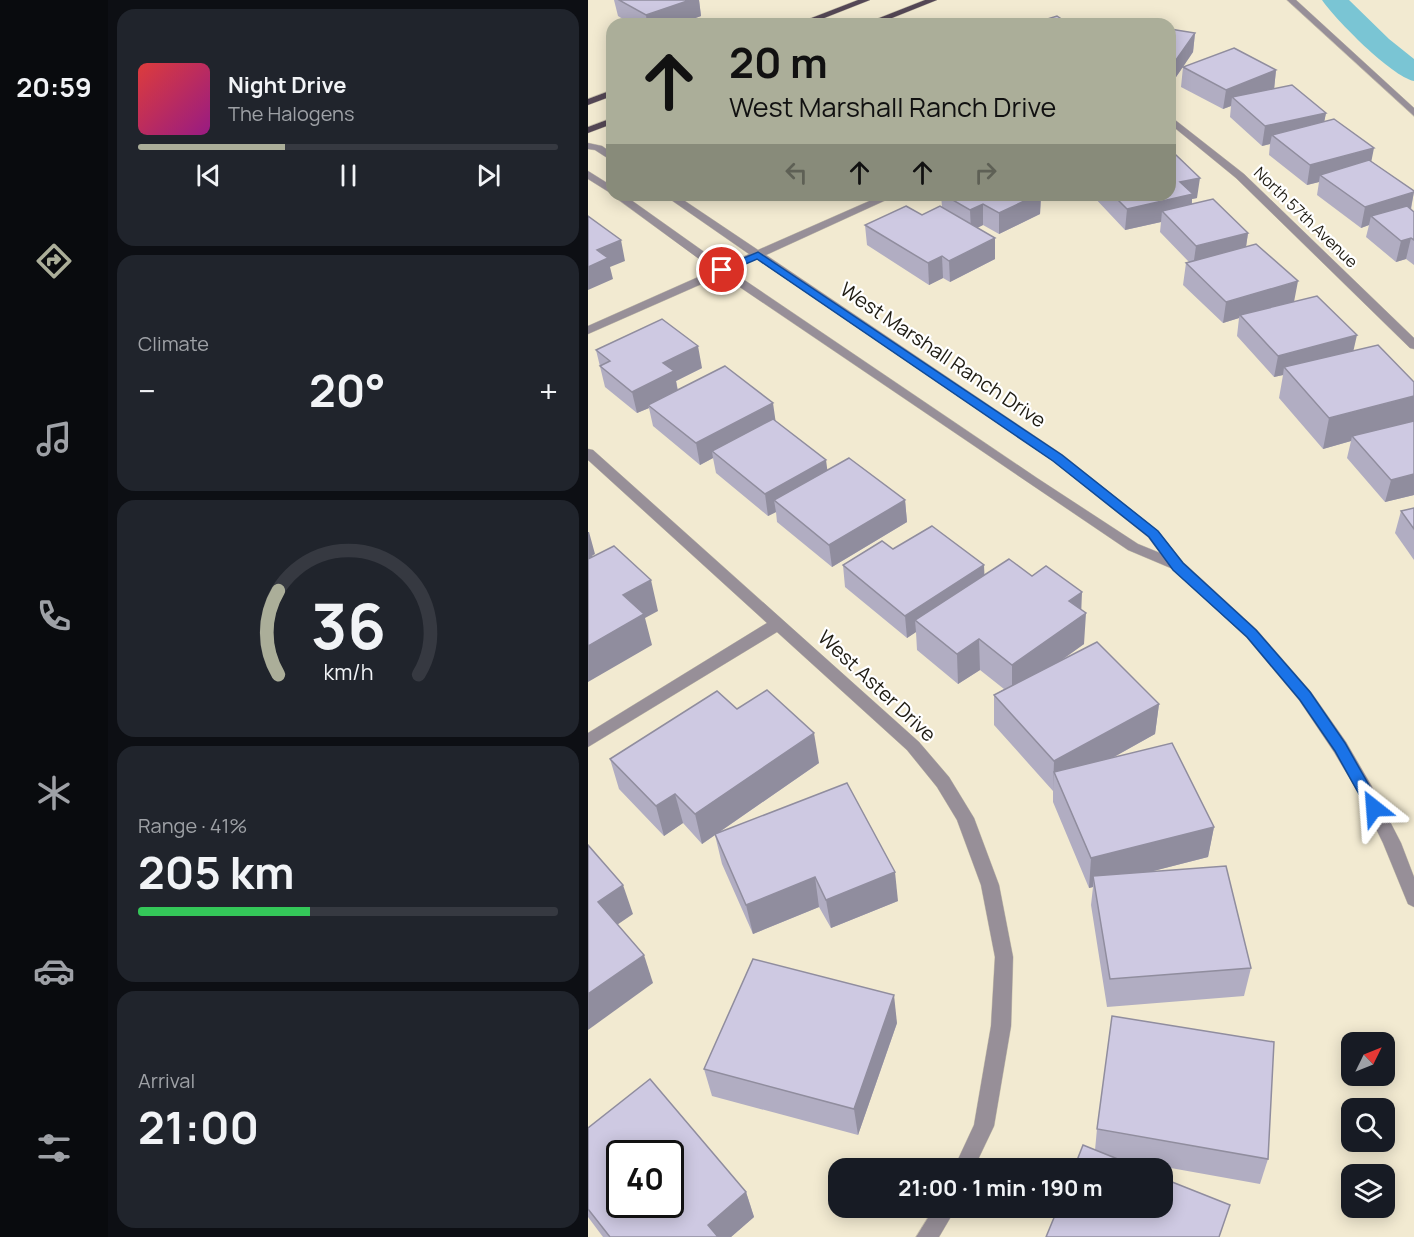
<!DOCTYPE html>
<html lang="en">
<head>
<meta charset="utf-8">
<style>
	body { margin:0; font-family:Manrope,sans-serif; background:#20242c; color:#f1f3f6; height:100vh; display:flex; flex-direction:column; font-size:22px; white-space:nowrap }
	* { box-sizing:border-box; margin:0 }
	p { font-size:20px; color:#9ea1a6 }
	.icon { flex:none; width:33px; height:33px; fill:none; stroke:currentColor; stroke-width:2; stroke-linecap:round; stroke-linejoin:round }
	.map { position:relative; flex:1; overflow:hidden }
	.panel { display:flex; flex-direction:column; gap:9px; padding:9px; background:#0d0f14; width:480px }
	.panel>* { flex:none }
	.banner { position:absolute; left:18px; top:18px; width:570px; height:183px; border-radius:18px; box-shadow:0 3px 15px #0003; background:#abae99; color:#111; overflow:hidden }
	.needle { width:39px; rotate:47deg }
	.controls { position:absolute; left:753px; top:1032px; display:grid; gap:12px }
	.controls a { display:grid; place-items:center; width:54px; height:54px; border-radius:12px; background:#171b24; box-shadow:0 3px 15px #0003; font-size:30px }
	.speed { position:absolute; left:18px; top:1140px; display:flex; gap:12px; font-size:30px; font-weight:700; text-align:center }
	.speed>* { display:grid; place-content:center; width:78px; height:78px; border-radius:50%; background:#171b24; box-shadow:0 3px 15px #0003; line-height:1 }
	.speed .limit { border:3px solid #111; border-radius:9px; background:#fff; color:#111 }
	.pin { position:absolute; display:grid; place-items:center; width:51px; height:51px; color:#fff; margin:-26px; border:3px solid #fff; border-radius:50%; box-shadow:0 2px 6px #0007 }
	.me { position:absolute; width:66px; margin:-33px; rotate:332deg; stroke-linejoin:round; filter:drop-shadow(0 0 4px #0008) }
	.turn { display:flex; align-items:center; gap:21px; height:126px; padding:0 24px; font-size:27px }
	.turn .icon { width:78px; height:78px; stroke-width:2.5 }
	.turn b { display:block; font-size:42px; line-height:51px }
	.lanes { display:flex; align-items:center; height:57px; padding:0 24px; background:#0003; justify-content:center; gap:30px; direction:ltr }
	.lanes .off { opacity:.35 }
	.big { font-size:45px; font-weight:700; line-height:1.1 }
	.panel .widget { flex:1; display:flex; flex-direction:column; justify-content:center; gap:9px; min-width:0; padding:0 21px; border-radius:18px; background:#20242c }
	.panel .dial { align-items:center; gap:0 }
	.dial svg { height:156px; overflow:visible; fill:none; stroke:#363941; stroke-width:7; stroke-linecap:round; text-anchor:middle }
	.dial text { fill:#f1f3f6; stroke:none }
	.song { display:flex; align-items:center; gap:18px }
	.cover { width:72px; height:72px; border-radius:9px; background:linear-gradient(135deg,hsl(0 70% 55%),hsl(310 70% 35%)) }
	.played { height:6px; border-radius:3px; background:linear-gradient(90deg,#abae99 35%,#363941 35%) }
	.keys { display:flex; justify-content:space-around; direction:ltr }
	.heat { display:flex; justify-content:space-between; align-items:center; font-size:33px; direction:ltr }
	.charge { height:9px; border-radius:4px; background:linear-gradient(90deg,#34c759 41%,#363941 0) }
	.trip { position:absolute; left:240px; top:1158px; width:345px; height:60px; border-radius:18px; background:#171b24; box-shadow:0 3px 15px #0003; font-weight:700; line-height:60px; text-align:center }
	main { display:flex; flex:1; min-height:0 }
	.tabs { display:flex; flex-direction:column; width:108px; justify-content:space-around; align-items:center; background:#090b0e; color:#9ea1a6 }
	.tabs .icon { width:42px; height:42px }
	.tabs .on { color:#abae99 }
	.tabs b { font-size:27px; color:#f1f3f6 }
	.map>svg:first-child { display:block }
</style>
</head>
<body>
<main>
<nav class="tabs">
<b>20:59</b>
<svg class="icon on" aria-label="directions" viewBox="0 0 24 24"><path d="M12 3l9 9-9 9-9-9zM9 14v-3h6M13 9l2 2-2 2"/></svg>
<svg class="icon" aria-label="music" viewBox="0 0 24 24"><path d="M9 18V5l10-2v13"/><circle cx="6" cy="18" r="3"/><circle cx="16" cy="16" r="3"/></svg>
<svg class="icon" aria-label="phone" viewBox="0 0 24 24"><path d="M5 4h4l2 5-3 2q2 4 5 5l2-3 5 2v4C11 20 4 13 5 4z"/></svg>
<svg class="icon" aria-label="climate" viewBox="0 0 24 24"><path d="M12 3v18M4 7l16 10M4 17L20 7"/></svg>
<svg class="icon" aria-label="car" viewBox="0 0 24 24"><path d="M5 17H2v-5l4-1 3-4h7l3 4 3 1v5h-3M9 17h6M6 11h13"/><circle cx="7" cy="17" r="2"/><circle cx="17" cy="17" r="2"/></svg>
<svg class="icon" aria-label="filters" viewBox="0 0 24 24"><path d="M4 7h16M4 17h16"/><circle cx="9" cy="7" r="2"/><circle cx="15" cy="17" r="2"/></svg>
</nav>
<section class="panel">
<div class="widget">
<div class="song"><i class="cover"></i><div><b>Night Drive</b><p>The Halogens</p></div></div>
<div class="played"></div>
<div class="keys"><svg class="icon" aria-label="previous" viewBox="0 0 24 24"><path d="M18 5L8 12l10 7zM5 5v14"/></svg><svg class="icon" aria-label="pause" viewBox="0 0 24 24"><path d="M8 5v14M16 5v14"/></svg><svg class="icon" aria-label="next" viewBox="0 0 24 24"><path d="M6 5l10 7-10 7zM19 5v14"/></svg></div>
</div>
<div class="widget"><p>Climate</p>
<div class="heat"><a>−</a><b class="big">20°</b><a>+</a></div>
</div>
<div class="widget dial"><svg viewBox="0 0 100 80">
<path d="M14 69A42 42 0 1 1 86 69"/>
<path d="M14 69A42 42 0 0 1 14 26" stroke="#abae99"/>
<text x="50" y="56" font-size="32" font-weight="700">36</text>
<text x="50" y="72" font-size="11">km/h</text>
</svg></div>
<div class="widget"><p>Range · 41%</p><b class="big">205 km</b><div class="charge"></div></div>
<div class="widget"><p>Arrival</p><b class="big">21:00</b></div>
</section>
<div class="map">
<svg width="826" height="1237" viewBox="0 0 826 1237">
	<rect width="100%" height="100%" fill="#f2ead1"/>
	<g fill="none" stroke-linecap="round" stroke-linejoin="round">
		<path fill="#7ac5d4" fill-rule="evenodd" d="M 734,0 L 761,0 L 801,39 L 826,59 L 826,81 C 803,76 748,20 734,0 Z"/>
		<g stroke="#ccc5af" stroke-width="1">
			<g id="minor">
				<polygon points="699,0 708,0 826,108 826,116"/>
				<polygon points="582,116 656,174 826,338 826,349 822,348 648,178 582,124"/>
				<polygon points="0,143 14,146 24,153 24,161 7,150 0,149"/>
				<polygon points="0,171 24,186 24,194 0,179"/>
				<path d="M 24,195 L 36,195 L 136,266 L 161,254 L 76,195 L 88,195 L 170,250 L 295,195 L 309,195 L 178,255 L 475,455 L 570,531 L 595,562 L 669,630 L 723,692 L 758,742 L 783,785 L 813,843 L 826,877 L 826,907 L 820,904 L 795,843 L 771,794 L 746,752 L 711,700 L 659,638 L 585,569 L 540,550 L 134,275 L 0,334 L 0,326 L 126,270 ZM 169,259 L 465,461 L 560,537 L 572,553 L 550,544 L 449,478 L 143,271 Z"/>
				<polygon points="0,449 5,450 331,742 361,777 386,818 411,885 425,957 423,1026 406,1126 386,1168 366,1168 386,1125 403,1026 407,957 393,885 369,820 349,787 319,750 189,632 0,747 0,733 179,623 0,460"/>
				<polygon points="346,1208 368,1208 351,1237 328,1237"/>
			</g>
		</g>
		<g stroke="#ccc5af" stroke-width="1">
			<g id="major">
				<polygon points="270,0 282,0 221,24 208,24"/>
				<polygon points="337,0 349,0 289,24 276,24"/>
				<polygon points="24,90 24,96 0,105 0,99"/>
				<polygon points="24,118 24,124 0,133 0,127"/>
			</g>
		</g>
		<use href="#minor" fill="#978f98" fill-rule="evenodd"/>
		<use href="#major" fill="#544755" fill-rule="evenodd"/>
	</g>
	<g fill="#b1adc2">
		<polygon points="26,0 111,0 113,16 91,24 43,24 30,16"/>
		<polygon points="582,29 607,33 605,52 586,80 582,79"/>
		<polygon points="595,67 688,70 686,89 738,113 736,121 783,161 826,191 823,210 826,212 826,265 818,259 808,262 778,237 781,225 773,228 729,195 731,182 719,185 681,155 682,144 674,146 642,117 643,106 635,109 593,87"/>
		<polygon points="353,195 453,195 452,214 411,234 395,225 389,228 407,259 362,282 355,278 341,285 279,245 277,225 334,215 354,207"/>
		<polygon points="504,195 582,195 609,198 604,199 604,204 660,233 658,246 706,301 765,350 826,495 797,502 759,458 763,441 735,449 691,398 695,375 686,377 649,336 651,318 635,323 595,285 598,263 601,262 572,232 573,222 537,230"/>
		<polygon points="8,350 114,368 88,381 90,390 188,422 240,470 317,500 319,522 244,567 189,522 188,512 180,516 128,473 125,458 112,465 65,426 61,408 49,413 17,387"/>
		<polygon points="826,508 826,560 807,533 813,511"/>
		<polygon points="305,549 396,565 396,575 444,576 493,610 496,644 474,660 571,704 567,734 526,757 626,827 620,857 561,872 663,968 656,996 519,1007 503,905 505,887 501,888 465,802 465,791 406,725 406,695 416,689 392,670 370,684 329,650 328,632 319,638 257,587 255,565"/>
		<polygon points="149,709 231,763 130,833 310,901 243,928 231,907 165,934 134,864 127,835 114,844 95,823 76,836 31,789 22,759"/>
		<polygon points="309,1023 270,1135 124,1096 116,1069"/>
		<polygon points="0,1128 158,1192 166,1217 143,1237 15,1237 0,1217"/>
		<polygon points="509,1129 680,1159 672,1184 527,1158 507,1150"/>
	</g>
	<g fill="#908d9e">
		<polygon points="102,0 111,0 113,16 91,24 59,24 58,15"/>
		<polygon points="607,33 605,52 586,80 588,60"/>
		<polygon points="688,70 686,90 644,97 643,106 635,109 638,90"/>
		<polygon points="738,113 734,133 684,135 682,144 674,146 677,126"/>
		<polygon points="786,148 782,168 732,175 731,182 719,185 722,165"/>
		<polygon points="612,178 609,198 604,199 603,215 574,211 573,222 537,230 539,209 592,182"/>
		<polygon points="826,192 822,212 783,216 781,225 773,228 777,207"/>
		<polygon points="449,195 453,195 452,214 411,234 411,213"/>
		<polygon points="395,204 395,225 383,231 382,210"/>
		<polygon points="660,233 657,254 605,267 608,246"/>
		<polygon points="407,238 407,259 362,282 361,261"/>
		<polygon points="823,238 818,259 808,262 813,241"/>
		<polygon points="33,240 37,261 22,267 25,279 0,290 0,267 9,250"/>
		<polygon points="354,256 355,278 341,285 340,263"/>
		<polygon points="710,281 706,302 652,315 651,318 635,323 638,302"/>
		<polygon points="769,335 764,357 696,367 695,375 686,377 690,356"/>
		<polygon points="110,346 114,368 88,381 90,393 60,405 61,408 49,413 44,392 75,363"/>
		<polygon points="826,396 826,425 764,436 763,441 735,449 741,418"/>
		<polygon points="185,403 188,424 124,451 125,458 112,465 108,443"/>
		<polygon points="238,460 241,482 186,500 188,512 180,516 177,494"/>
		<polygon points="826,474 826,495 797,502 803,480"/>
		<polygon points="317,500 319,522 244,567 241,545"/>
		<polygon points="0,532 1,532 7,554 4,556 10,577 0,583"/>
		<polygon points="396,565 397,587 327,620 328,632 319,638 317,616"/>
		<polygon points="63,580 70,611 57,618 64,645 0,682 0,646 35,595"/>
		<polygon points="494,592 493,617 498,613 496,644 424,695 424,665 481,601"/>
		<polygon points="391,639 392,670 370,684 369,654"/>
		<polygon points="571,704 567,734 472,787 466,772 465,791 466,761"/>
		<polygon points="226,733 231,763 114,844 107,814"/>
		<polygon points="87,794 95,823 76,836 68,806"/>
		<polygon points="626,827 620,857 507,886 505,876 505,887 501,888 503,858"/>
		<polygon points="307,872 310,901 243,928 238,900"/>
		<polygon points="227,877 231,907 165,934 158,905"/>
		<polygon points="35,885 45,914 20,931 10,902"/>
		<polygon points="56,955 65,983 0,1030 0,994"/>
		<polygon points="306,995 309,1023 270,1135 266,1109"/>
		<polygon points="158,1192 166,1217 143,1237 125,1237 120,1225"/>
	</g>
	<g fill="#cec9e2" stroke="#908d9e" stroke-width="1.5" fill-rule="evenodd">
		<polygon points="31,0 102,0 58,15"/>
		<polygon points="469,16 481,24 443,24"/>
		<polygon points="582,29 607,33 588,60 582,59"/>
		<polygon points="646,48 688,70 638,90 595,67"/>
		<polygon points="704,85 738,113 677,126 644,97"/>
		<polygon points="746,119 786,148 722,165 684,135"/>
		<polygon points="588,155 612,178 592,182 605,194 539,209 525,195 582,195 582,156"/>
		<polygon points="781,160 826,191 826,192 777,207 732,175"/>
		<polygon points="356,195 449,195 411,213 395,204 382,210"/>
		<polygon points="625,199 660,233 608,246 574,211"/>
		<polygon points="318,206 334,215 352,206 407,238 361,261 354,256 340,263 277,225"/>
		<polygon points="819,206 826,212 826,240 823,238 813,241 783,216"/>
		<polygon points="0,216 33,240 9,250 20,258 0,267"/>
		<polygon points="668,244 710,281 638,302 598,263"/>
		<polygon points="729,296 769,335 690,356 652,315"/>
		<polygon points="74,319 110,346 75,363 86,371 44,392 12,366 22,361 8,350"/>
		<polygon points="790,345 826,382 826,396 741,418 696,367"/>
		<polygon points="137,366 185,403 108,443 60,405"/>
		<polygon points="185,419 238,460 177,494 124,451"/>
		<polygon points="826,421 826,474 803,480 764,436"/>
		<polygon points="261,458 317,500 241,545 186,500"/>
		<polygon points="826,508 826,529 813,511"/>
		<polygon points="344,526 396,565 317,616 255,565 294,541 305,549"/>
		<polygon points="26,546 63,580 35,595 56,614 0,646 0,559"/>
		<polygon points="421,559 444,576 458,566 494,592 481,601 498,613 424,665 391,639 369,654 327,620"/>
		<polygon points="509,642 571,704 466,761 406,695"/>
		<polygon points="179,690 226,733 107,814 87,794 68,806 22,759 129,691 149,709"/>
		<polygon points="584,743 626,827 503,858 466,772"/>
		<polygon points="259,783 307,872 238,900 227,877 158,905 127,834"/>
		<polygon points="0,845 35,885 10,902 56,955 0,994"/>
		<polygon points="638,866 663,968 522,979 505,876"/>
		<polygon points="165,959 306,995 266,1109 116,1069"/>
		<polygon points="524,1016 686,1042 680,1159 509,1129"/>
		<path d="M 62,1079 L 158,1192 L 120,1225 L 130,1237 L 22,1237 L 0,1209 L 0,1128 ZM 32,1154 L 82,1154 L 82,1204 L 32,1204 Z"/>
		<polygon points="495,1145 552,1168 486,1168"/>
		<polygon points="574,1178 642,1205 631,1237 458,1237 470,1208 574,1208"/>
	</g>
	<polygon fill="#1a73e8" stroke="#114b97" stroke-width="1.5" points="170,252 474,455 570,531 595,563 668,630 722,692 757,743 794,808 792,812 786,814 781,812 747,751 712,700 659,637 585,570 561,537 465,461 169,259 137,273 128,270"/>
	<g text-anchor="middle" stroke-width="4.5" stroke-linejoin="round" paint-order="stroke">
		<g font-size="16" fill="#1e1b12" stroke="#fff">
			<text transform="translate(718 217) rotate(44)" y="6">North 57th Avenue</text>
		</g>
		<g font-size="20" fill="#1e1b12" stroke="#fff">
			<text transform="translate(355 355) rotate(34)" y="7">West Marshall Ranch Drive</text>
			<text transform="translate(289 686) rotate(43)" y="7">West Aster Drive</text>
		</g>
	</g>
</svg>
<div class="controls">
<a><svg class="needle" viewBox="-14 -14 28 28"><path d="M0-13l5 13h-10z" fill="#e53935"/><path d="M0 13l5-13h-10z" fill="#9ea1a6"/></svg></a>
<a><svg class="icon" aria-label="search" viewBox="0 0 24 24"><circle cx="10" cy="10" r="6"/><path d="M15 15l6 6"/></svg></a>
<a><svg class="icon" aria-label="layers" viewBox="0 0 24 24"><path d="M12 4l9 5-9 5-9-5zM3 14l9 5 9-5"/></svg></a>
</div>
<div class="speed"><div class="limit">40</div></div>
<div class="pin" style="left:134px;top:270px;background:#d93025"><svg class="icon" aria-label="arrive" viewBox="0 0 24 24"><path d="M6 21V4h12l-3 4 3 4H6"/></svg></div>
<svg class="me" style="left:786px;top:808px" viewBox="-20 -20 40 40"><path d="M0-17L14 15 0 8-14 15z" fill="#1a73e8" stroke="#fff" stroke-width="4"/></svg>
<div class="trip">21:00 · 1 min · 190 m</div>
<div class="banner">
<div class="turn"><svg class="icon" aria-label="ahead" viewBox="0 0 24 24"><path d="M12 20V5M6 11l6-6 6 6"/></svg><div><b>20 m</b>West Marshall Ranch Drive</div></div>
<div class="lanes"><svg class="icon off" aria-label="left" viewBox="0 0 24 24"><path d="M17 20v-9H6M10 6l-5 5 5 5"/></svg><svg class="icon" aria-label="ahead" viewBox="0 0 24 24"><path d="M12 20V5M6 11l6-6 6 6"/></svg><svg class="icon" aria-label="ahead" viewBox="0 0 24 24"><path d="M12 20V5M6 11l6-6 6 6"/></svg><svg class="icon off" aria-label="right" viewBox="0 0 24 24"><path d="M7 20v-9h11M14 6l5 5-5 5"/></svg></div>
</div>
</div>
</main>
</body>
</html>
